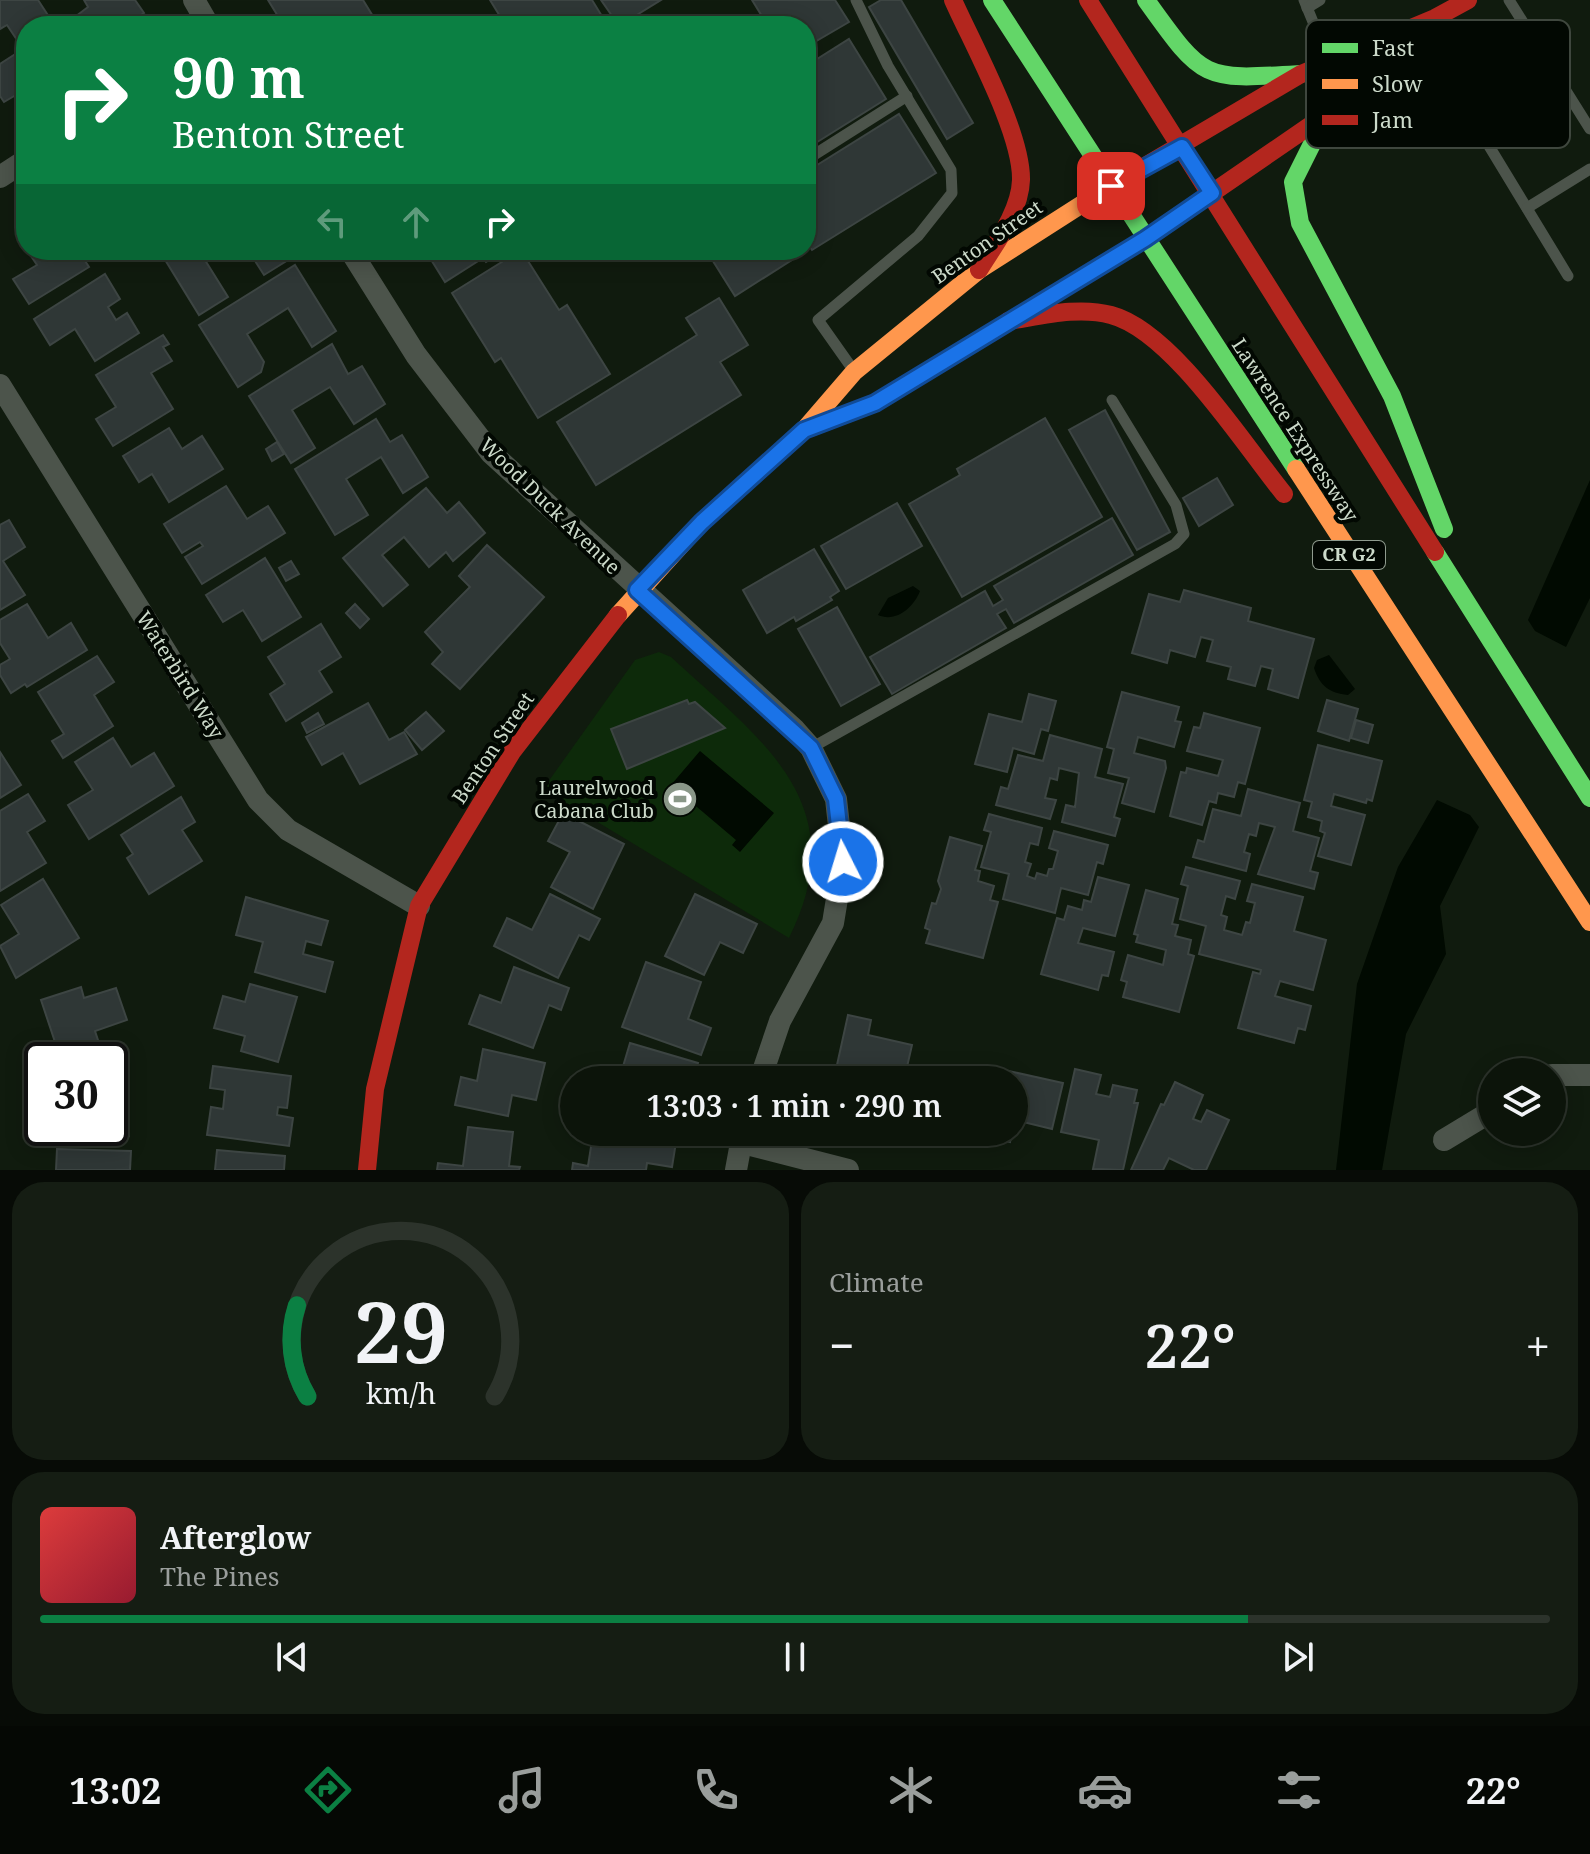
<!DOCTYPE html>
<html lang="en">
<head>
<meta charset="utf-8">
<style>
	body { margin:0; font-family:"Noto Serif",serif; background:#151d13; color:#f1f3f6; height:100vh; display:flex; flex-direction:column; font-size:30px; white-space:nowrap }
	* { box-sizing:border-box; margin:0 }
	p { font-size:26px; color:#9a9e9c }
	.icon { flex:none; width:44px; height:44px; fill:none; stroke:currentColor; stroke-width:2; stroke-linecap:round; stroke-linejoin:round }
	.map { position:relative; height:1170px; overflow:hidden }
	.side { display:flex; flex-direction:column; gap:12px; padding:12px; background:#070b06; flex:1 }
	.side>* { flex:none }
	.top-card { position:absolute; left:16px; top:16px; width:800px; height:244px; border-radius:32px; box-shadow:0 4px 20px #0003,0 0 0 2px #2c332b; background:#0b8043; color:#fff; overflow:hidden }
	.fabs { position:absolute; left:1478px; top:1058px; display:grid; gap:16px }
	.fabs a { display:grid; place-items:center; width:88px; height:88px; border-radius:50%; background:#0c140a; box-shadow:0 4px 20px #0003,0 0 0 2px #2c332b; font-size:40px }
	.speed { position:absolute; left:24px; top:1042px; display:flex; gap:16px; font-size:40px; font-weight:700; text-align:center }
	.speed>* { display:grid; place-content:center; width:104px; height:104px; border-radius:50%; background:#0c140a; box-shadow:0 4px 20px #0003,0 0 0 2px #2c332b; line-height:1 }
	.speed .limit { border:4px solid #111; border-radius:12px; background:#fff; color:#111 }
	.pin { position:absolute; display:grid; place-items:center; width:68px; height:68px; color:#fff; margin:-34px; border-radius:16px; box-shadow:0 4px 12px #0006 }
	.me { position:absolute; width:88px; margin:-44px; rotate:355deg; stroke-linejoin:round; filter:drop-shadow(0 0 6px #0008) }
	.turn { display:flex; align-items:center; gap:28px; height:168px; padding:0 24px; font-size:36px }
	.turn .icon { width:104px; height:104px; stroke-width:2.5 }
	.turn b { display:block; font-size:56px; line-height:68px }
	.lanes { display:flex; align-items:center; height:76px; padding:0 24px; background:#0003; justify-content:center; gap:40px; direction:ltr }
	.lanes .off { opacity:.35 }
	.big { font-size:60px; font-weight:600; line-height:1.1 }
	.side .tile { flex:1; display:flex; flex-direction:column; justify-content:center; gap:12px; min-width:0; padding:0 28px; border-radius:32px; background:#151d13 }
	.side .dial { align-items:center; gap:0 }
	.dial svg { height:208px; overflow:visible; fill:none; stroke:#2c332b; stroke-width:7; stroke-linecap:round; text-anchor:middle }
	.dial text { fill:#f1f3f6; stroke:none }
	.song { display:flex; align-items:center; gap:24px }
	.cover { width:96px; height:96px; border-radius:12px; background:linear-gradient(135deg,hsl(0 70% 55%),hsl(350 70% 35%)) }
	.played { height:8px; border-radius:4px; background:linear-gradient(90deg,#0b8043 80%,#2c332b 80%) }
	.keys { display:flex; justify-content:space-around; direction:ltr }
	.heat { display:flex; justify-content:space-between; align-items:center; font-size:44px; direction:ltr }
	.side .tiles { flex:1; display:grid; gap:12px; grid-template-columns:1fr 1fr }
	.tile:last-child { grid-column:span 2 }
	.trip { position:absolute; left:560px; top:1066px; width:468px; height:80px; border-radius:40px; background:#0c140a; box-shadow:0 4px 20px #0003,0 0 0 2px #2c332b; font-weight:600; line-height:80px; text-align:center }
	.tabs { display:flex; height:128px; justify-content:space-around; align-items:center; background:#050804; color:#9a9e9c }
	.tabs .icon { width:56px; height:56px }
	.tabs .current { color:#0b8043 }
	.tabs b { font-size:36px; color:#f1f3f6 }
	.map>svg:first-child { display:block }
</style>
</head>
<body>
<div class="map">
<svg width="1590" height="1170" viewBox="0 0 1590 1170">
	<rect width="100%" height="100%" fill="#101b0e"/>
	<path fill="#0d2a0a" d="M 659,652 L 671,657 C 761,740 856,803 789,938 L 543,789 L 635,660 Z"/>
	<g fill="#010a01">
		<polygon points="1590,480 1590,598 1566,647 1535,631 1528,620"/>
		<path d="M 913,586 L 920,591 C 914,607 896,623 878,615 L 888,598 Z"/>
		<path d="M 1329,655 L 1355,689 L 1348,695 C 1329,693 1320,686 1314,668 L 1317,660 Z"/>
		<polygon points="700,751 774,813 740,852 732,845 736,840 671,785"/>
		<polygon points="1437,800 1470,815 1479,827 1440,906 1446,954 1406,1034 1382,1170 1336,1170 1357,984 1398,867"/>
	</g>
	<g fill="#2f3736" stroke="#3d4543" stroke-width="2">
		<polygon points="0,0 38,0 55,26 26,26 26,89 4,102 0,96 0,64 23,49 7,25 0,29"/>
		<polygon points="84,0 135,0 144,13 123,26 63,26 88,7"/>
		<polygon points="268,0 363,0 379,26 284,26"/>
		<polygon points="490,0 592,0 608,26 506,26"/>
		<polygon points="601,0 661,0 619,26"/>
		<polygon points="752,0 835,0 849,22 806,47 806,26 768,26"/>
		<polygon points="881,0 901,0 973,123 947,139 869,7"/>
		<polygon points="849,39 886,99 806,149 806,66"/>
		<polygon points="899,114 936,173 812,250 806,241 806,172"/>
		<polygon points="27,250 78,250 89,267 29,304 13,279 37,265"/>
		<polygon points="159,250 221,250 205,260 228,297 199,315"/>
		<polygon points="248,250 288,250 293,257 264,275"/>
		<polygon points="425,250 506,250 486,262 483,258 445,282"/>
		<polygon points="521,250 559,310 567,305 610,374 538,418 501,358 495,362 452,293"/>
		<polygon points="706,250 786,250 792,260 735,296"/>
		<polygon points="295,265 336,331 312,347 288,308 247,334 264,362 261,372 238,387 199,325"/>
		<polygon points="105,274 120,299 108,307 116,320 127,313 139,333 95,361 75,329 50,345 34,319"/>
		<polygon points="719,298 748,345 720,362 741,395 596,485 557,422 697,335 686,318"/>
		<polygon points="163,335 169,344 163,347 172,361 151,373 173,409 113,446 96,419 116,407 96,375"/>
		<polygon points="332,344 348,374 362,366 385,404 354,424 330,387 292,410 315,448 291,463 249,396"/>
		<polygon points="1105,410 1170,532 1137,550 1069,430"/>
		<polygon points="1045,418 1102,517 962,597 909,504 960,475 957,469"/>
		<polygon points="376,419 390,442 402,435 428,477 403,493 381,457 346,479 368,515 335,535 295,469"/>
		<polygon points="169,428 182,449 202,436 223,469 169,502 152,474 139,482 123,456"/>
		<polygon points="277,442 284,454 272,461 266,449"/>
		<polygon points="1217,478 1233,505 1199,526 1183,498"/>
		<polygon points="226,486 247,519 268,506 285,533 202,584 185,557 203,546 200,542 182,553 164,524"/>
		<polygon points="426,488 447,513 459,502 485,533 453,561 446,552 429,567 404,537 382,555 408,585 383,606 343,558"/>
		<polygon points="897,503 922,546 846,589 821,546"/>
		<polygon points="1112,518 1133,555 1014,623 1006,609 997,614 1006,628 892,694 870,657 985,591 993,606 1003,600 994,586"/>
		<polygon points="9,520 25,547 3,561 25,595 0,610 0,525"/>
		<polygon points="487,545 544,597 460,689 432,664 443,652 425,632 470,587 459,576"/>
		<polygon points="814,549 839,591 830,597 832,600 796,621 794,617 767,633 743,590"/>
		<polygon points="265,558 301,617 262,641 243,610 223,622 206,595"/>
		<polygon points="291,561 299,574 286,581 279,568"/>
		<polygon points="1184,590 1251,608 1248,621 1314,639 1298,698 1268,689 1273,669 1261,666 1255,686 1228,679 1231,667 1207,661 1213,640 1201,637 1195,657 1170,650 1167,663 1132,653 1149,594 1180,602"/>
		<polygon points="27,604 48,638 71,623 87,650 27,687 25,684 11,693 0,675 0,665 10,659 0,643 0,620"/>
		<polygon points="355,604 369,619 360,628 346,613"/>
		<polygon points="837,607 880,684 841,706 798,629"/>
		<polygon points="321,624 341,657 319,671 332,692 286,721 270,694 285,684 268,657"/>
		<polygon points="97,656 114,682 94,695 113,726 63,758 52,741 64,734 38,692"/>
		<polygon points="1122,692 1179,707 1175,721 1181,722 1174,747 1138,737 1134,753 1165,761 1166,768 1154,812 1122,803 1129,778 1108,773 1114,749 1107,747"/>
		<polygon points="1029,694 1056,701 1048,731 1041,729 1034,754 1013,748 1007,772 975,764 989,714 1022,722"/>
		<polygon points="687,700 689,704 695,702 725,728 627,769 611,729"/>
		<polygon points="1327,700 1358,709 1349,741 1318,731"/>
		<polygon points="368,703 389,740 404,732 417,754 360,784 343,753 322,765 306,737"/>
		<polygon points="426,712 444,731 422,750 405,730"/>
		<polygon points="318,713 324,724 307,733 302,723"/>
		<polygon points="1204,713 1260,728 1245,784 1238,782 1234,797 1218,793 1216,803 1209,801 1202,825 1170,816 1181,772 1186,773 1187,768 1218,776 1223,760 1187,751 1194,727 1200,728"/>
		<polygon points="1356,720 1373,725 1368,743 1351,738"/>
		<polygon points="1050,735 1102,749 1095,777 1123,784 1114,817 1120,819 1115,836 1062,822 1066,805 1075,807 1079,773 1059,768 1057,780 1050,778 1045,798 1056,800 1050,819 996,805 1001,787 1008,789 1018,755 1043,761"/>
		<polygon points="113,738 131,767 154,753 174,786 89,839 68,805 93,790 75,762"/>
		<polygon points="1318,745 1382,761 1372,801 1367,799 1366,803 1334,794 1331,806 1365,815 1351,865 1318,856 1325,833 1320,831 1322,821 1308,817 1312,802 1304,800"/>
		<polygon points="0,752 21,785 0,798"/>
		<polygon points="1248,789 1300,803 1293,831 1319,838 1310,871 1318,873 1314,889 1258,874 1275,827 1259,823 1256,836 1249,834 1244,852 1250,854 1246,871 1193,857 1198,840 1204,842 1213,809 1241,816"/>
		<polygon points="28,794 45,821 27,832 46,863 0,891 0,811"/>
		<polygon points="181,797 195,822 182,830 202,861 149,894 127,858 133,854 121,835"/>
		<polygon points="563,813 624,844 593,909 551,887 570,852 548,841"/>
		<polygon points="989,814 1042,828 1038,845 1030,843 1025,862 1031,864 1027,876 1035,879 1037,873 1047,876 1049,869 1053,869 1058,851 1049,848 1054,831 1108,845 1103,864 1097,862 1088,895 1061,888 1055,913 1003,899 1009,874 981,867 991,832 984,830"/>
		<polygon points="950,837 982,846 975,870 980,871 978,881 994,886 990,900 998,902 983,958 926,943 930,930 925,928 932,903 936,904 941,889 938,881"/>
		<polygon points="1186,867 1240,881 1235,899 1226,896 1221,915 1227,917 1224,930 1242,935 1246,922 1250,923 1255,903 1247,901 1252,884 1303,897 1294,931 1326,940 1313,990 1280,981 1275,996 1311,1006 1305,1030 1298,1028 1294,1043 1238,1028 1253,972 1260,974 1261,970 1199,954 1206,926 1180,919 1188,886 1181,884"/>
		<polygon points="1098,877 1129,885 1115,936 1083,928 1078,943 1114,952 1108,976 1102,975 1098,990 1041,974 1057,918 1064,920 1068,906 1082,910 1084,900 1091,902"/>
		<polygon points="43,879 79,938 16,978 0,946 19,934 1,905"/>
		<polygon points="1146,890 1178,899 1172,924 1178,925 1175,936 1191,940 1188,954 1194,956 1179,1012 1123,997 1127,982 1121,980 1128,955 1163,965 1166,950 1136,942 1138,935 1134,934"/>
		<polygon points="550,894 600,919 589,940 579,935 558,978 494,946 507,918 532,930"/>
		<polygon points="695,894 757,924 743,953 720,942 704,975 665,956"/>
		<polygon points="246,897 328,921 321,945 306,941 303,954 333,962 325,992 255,972 263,942 236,935"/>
		<polygon points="646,962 701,982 688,1019 711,1028 701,1055 622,1027"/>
		<polygon points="514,967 569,988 561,1010 549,1005 533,1048 469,1024 480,995 501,1003"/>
		<polygon points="250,984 297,997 278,1062 241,1051 245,1036 214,1028 223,996 245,1002"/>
		<polygon points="81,987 84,998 116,988 127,1020 95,1031 102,1052 77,1060 61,1060 41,1000"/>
		<polygon points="848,1015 871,1020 868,1035 912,1045 904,1080 863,1080 835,1074"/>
		<polygon points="630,1043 698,1063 693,1080 619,1080"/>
		<polygon points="483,1049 545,1063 536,1100 512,1095 508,1116 455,1105 461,1077 477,1081"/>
		<polygon points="125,1066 129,1136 57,1141 56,1128 110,1128 110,1067"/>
		<polygon points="213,1066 291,1076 287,1108 278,1107 277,1115 293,1118 289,1146 207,1135 211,1107 223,1109 225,1090 210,1088"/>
		<polygon points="995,1068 1063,1083 1052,1129 1015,1120 1014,1125 1014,1080 992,1080"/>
		<polygon points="1075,1069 1101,1075 1096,1094 1110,1097 1113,1085 1137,1090 1134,1103 1138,1103 1123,1170 1093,1169 1099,1140 1061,1132"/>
		<polygon points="1175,1082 1203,1095 1193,1119 1201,1122 1207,1110 1229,1120 1206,1170 1194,1170 1169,1158 1163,1170 1131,1170 1161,1104 1164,1105"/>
		<polygon points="468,1127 513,1132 509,1166 520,1167 519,1170 437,1170 438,1163 463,1166"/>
		<polygon points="608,1132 677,1136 672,1167 647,1163 646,1170 572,1170 573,1163 588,1166 593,1134 607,1137"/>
		<polygon points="980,1132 1012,1132 1010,1142 979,1135"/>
		<polygon points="57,1149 131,1151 130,1170 56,1170"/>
		<polygon points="217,1150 285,1156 284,1170 215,1170"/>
	</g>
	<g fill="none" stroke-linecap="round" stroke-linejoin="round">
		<g stroke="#4c544b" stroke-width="11">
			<polyline points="1304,0 1329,61"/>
			<polyline points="1509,0 1590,129"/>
			<polyline points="1307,8 1320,0"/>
			<polyline points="1421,34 1568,276"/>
			<polyline points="806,160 907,96"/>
			<polyline points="1527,208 1590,169"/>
			<polyline points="854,371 818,320 918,236 952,193 951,170 888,66 856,0"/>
			<polyline points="811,748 1175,544 1184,534 1176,505 1112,400"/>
		</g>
		<g stroke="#4c544b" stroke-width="22">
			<polyline points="194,0 209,26"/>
			<polyline points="0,177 26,160"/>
			<polyline points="350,250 416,355 491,453 795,730 811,748 836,799 843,862 833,923 780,1021 760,1080"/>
			<polyline points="0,385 258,800 288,830 419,906"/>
			<polyline points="1552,1075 1590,1075"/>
			<polyline points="1444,1140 1492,1111"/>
			<polyline points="739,1142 848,1170"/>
			<polyline points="736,1170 743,1132"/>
		</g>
		<g stroke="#63d668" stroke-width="18">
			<polyline points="992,0 1296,469"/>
			<path d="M 1146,0 C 1204,81 1202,80 1301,74"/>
			<polyline points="1327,114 1293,182 1300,223 1392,396 1444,529"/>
			<polyline points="1435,552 1590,798"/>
		</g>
		<g stroke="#ff974d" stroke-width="18">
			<polyline points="1296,469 1590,922"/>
			<polyline points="618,615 702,522 804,430 854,372 979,270 1101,192"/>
		</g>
		<g stroke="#b3261e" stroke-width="18">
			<path d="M 953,0 C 973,45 1022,133 1021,180 C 1020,212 995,244 979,270"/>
			<polyline points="1088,0 1435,552"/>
			<polyline points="1101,192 1301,74 1435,18 1468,0"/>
			<path d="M 1008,321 C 1041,316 1078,306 1111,315 C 1172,331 1244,445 1284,494"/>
			<polyline points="810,428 875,403 1145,239 1327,114 1418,33"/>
			<polyline points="367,1170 375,1089 419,906 512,752 618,615"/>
		</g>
	</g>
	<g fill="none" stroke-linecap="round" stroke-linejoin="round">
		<g stroke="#114b97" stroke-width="20">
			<polyline id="route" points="843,862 836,799 811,748 637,590 702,522 804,430 875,403 1145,239 1212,193 1182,147 1111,186"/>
		</g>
		<use href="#route" stroke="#1a73e8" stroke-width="14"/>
	</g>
	<defs>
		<g id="stadium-disc" transform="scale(1.8)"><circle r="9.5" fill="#8a9788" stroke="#020802"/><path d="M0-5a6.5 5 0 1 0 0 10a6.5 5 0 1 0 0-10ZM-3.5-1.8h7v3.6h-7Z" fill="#fff"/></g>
	</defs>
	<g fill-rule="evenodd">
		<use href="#stadium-disc" x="680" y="799"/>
	</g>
	<g text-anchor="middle" stroke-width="8" stroke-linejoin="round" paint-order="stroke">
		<rect fill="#020802" stroke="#8f9b8e" stroke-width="2" x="1313" y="541" width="72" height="28" rx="6"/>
		<g font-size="18" font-weight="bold" fill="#ccdaca">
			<text x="1349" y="561">CR G2</text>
		</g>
		<g font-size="20" fill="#ccdaca" stroke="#020802">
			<text transform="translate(987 242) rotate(-35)" y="7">Benton Street</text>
			<text transform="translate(1295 430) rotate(57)" y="7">Lawrence Expressway</text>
			<text transform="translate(550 506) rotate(44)" y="7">Wood Duck Avenue</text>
			<text transform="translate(180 675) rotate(58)" y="7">Waterbird Way</text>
			<text transform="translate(493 748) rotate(-56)" y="7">Benton Street</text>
		</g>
		<g font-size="20" fill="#ccdaca" stroke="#020802" text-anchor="end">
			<text x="654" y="795">Laurelwood<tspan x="654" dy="23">Cabana Club</tspan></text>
		</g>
	</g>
	<rect x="1306" y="20" width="264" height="128" rx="12" fill="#020802" stroke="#3f473e" stroke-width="2"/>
	<rect x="1322" y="43" width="36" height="10" fill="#63d668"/>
	<rect x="1322" y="79" width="36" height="10" fill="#ff974d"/>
	<rect x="1322" y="115" width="36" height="10" fill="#b3261e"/>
	<g font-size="22" fill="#ccdaca">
		<text x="1372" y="56">Fast</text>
		<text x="1372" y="92">Slow</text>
		<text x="1372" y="128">Jam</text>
	</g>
</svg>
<div class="fabs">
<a><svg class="icon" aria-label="layers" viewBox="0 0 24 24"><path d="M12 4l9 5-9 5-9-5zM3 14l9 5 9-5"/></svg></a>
</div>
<div class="speed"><div class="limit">30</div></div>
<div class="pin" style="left:1111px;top:186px;background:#d93025"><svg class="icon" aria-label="arrive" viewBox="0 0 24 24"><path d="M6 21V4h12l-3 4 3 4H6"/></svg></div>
<svg class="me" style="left:843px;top:862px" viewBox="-20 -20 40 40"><circle r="17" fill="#1a73e8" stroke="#fff" stroke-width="3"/><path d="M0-11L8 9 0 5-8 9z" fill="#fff"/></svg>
<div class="trip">13:03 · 1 min · 290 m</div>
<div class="top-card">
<div class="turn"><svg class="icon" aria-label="right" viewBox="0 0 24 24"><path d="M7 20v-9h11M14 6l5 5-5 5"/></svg><div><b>90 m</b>Benton Street</div></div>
<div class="lanes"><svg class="icon off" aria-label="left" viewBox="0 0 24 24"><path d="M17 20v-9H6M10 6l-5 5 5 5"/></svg><svg class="icon off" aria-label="ahead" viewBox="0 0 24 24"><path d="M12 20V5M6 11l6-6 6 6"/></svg><svg class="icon" aria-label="right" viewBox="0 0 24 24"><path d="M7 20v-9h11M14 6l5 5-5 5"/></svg></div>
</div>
</div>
<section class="side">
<div class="tiles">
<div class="tile dial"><svg viewBox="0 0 100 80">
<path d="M14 69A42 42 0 1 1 86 69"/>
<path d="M14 69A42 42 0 0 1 10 34" stroke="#0b8043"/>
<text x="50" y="56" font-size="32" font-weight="700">29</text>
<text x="50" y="72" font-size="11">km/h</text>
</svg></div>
<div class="tile"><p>Climate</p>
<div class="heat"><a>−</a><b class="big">22°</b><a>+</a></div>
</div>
<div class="tile">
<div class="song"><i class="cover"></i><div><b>Afterglow</b><p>The Pines</p></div></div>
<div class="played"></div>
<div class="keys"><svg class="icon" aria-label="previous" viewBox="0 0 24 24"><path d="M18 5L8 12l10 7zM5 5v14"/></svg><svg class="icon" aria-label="pause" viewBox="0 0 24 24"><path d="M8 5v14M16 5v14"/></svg><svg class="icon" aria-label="next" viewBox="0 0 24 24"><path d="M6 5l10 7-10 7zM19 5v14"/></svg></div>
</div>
</div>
</section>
<nav class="tabs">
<b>13:02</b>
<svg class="icon current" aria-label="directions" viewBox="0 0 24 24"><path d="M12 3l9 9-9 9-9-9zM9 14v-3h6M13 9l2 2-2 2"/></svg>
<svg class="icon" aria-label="music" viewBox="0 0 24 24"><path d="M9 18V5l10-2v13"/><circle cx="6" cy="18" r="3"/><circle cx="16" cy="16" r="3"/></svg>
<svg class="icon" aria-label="phone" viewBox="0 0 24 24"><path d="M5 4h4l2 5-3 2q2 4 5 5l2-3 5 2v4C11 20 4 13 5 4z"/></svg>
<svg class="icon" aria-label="climate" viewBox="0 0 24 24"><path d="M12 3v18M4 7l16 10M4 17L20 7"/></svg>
<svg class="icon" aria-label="car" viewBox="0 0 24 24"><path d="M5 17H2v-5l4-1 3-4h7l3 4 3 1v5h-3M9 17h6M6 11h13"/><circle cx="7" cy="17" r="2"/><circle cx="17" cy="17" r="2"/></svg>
<svg class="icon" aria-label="filters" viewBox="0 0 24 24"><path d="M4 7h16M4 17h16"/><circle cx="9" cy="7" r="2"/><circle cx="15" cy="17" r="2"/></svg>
<b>22°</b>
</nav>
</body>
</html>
